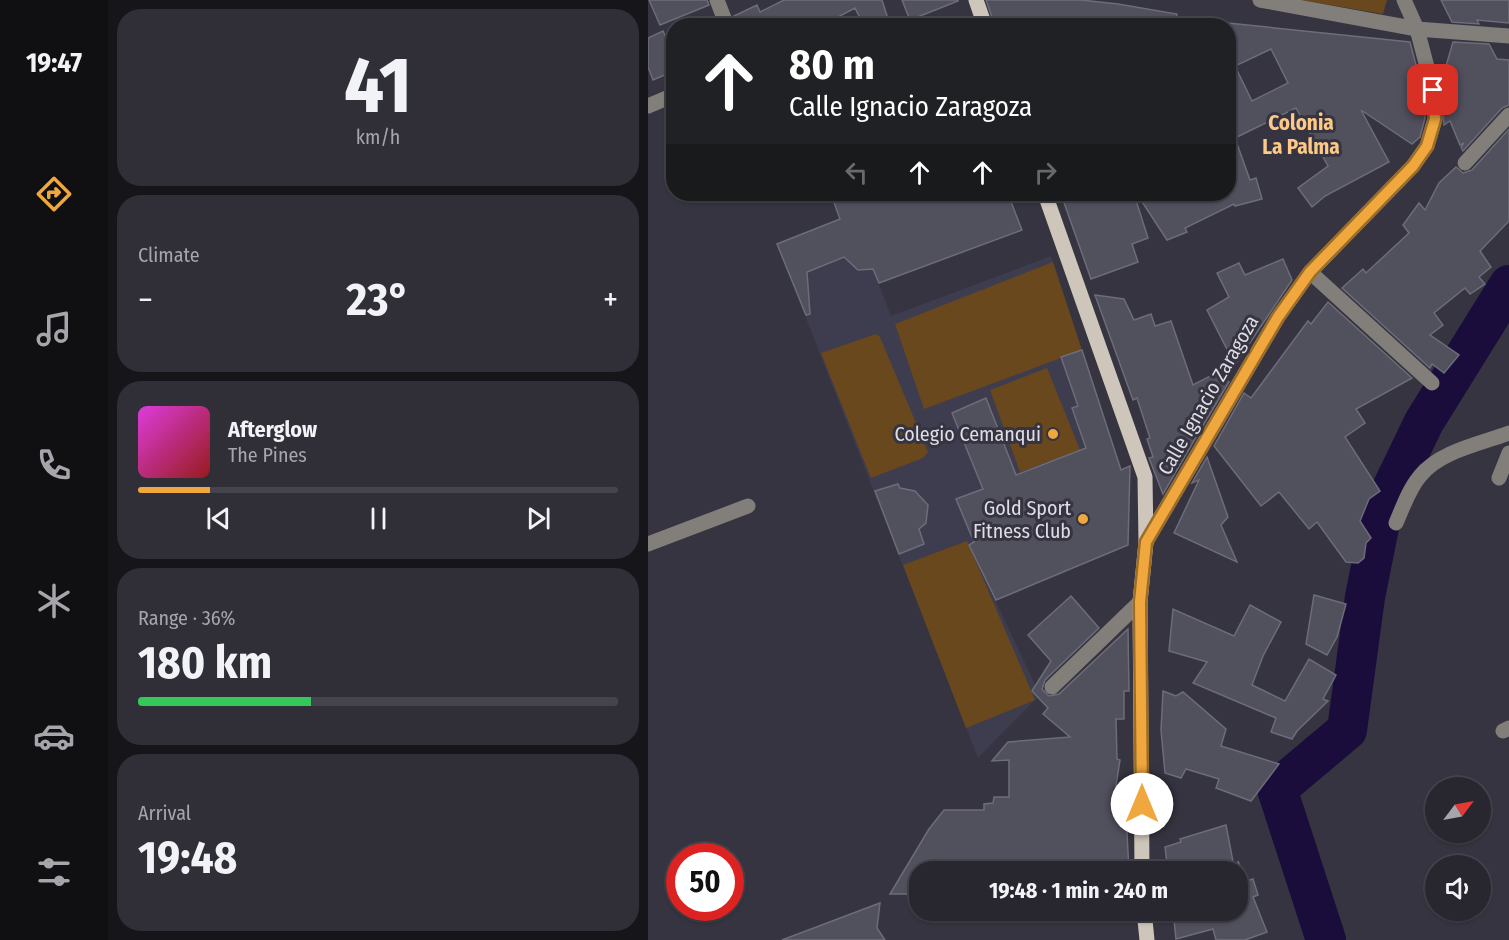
<!DOCTYPE html>
<html lang="en">
<head>
<meta charset="utf-8">
<style>
	body { margin:0; font-family:"Fira Sans Condensed",sans-serif; background:#302f38; color:#f1f3f6; height:100vh; display:flex; flex-direction:column; font-size:22px; white-space:nowrap }
	* { box-sizing:border-box; margin:0 }
	p { font-size:20px; color:#a5a5ab }
	.icon { flex:none; width:33px; height:33px; fill:none; stroke:currentColor; stroke-width:2; stroke-linecap:round; stroke-linejoin:round }
	.map { position:relative; flex:1; overflow:hidden }
	.side { display:flex; flex-direction:column; gap:9px; padding:9px; background:#16151a; width:540px }
	.side>* { flex:none }
	.top-card { position:absolute; left:18px; top:18px; width:570px; height:183px; border-radius:24px; box-shadow:0 2px 4px #0004,0 0 0 2px #44444c; background:#202124; color:#fff; overflow:hidden }
	.needle { width:39px; rotate:58deg }
	.fabs { position:absolute; left:777px; top:777px; display:grid; gap:12px }
	.fabs a { display:grid; place-items:center; width:66px; height:66px; border-radius:50%; background:#282730; box-shadow:0 2px 4px #0004,0 0 0 2px #44444c; font-size:30px }
	.speed { position:absolute; left:18px; top:843px; display:flex; gap:12px; font-size:30px; font-weight:700; text-align:center }
	.speed>* { display:grid; place-content:center; width:78px; height:78px; border-radius:50%; background:#282730; box-shadow:0 2px 4px #0004,0 0 0 2px #44444c; line-height:1 }
	.speed .limit { border:9px solid #d22; background:#fff; color:#111 }
	.pin { position:absolute; display:grid; place-items:center; width:51px; height:51px; color:#fff; margin:-26px; border-radius:12px; box-shadow:0 3px 9px #0006 }
	.me { position:absolute; width:66px; margin:-33px; rotate:0deg; stroke-linejoin:round; filter:drop-shadow(0 0 4px #0008) }
	.turn { display:flex; align-items:center; gap:21px; height:126px; padding:0 24px; font-size:27px }
	.turn .icon { width:78px; height:78px; stroke-width:2.5 }
	.turn b { display:block; font-size:42px; line-height:51px }
	.lanes { display:flex; align-items:center; height:57px; padding:0 24px; background:#0003; justify-content:center; gap:30px; direction:ltr }
	.lanes .off { opacity:.35 }
	.big { font-size:45px; font-weight:700; line-height:1.1 }
	.side .card { flex:1; display:flex; flex-direction:column; justify-content:center; gap:9px; min-width:0; padding:0 21px; border-radius:24px; background:#302f38 }
	.side .dial { align-items:center; gap:0 }
	.dial b { font-size:78px; line-height:1 }
	.song { display:flex; align-items:center; gap:18px }
	.cover { width:72px; height:72px; border-radius:9px; background:linear-gradient(135deg,hsl(300 70% 55%),hsl(0 70% 35%)) }
	.played { height:6px; border-radius:3px; background:linear-gradient(90deg,#efa73e 15%,#44444c 15%) }
	.keys { display:flex; justify-content:space-around; direction:ltr }
	.heat { display:flex; justify-content:space-between; align-items:center; font-size:33px; direction:ltr }
	.charge { height:9px; border-radius:4px; background:linear-gradient(90deg,#34c759 36%,#44444c 0) }
	.trip { position:absolute; left:261px; top:861px; width:339px; height:60px; border-radius:24px; background:#282730; box-shadow:0 2px 4px #0004,0 0 0 2px #44444c; font-weight:700; line-height:60px; text-align:center }
	main { display:flex; flex:1; min-height:0 }
	.menu { display:flex; flex-direction:column; width:108px; justify-content:space-around; align-items:center; background:#101013; color:#a5a5ab }
	.menu .icon { width:42px; height:42px }
	.menu .current { color:#efa73e }
	.menu b { font-size:27px; color:#f1f3f6 }
	.map>svg:first-child { display:block }
</style>
</head>
<body>
<main>
<nav class="menu">
<b>19:47</b>
<svg class="icon current" aria-label="directions" viewBox="0 0 24 24"><path d="M12 3l9 9-9 9-9-9zM9 14v-3h6M13 9l2 2-2 2"/></svg>
<svg class="icon" aria-label="music" viewBox="0 0 24 24"><path d="M9 18V5l10-2v13"/><circle cx="6" cy="18" r="3"/><circle cx="16" cy="16" r="3"/></svg>
<svg class="icon" aria-label="phone" viewBox="0 0 24 24"><path d="M5 4h4l2 5-3 2q2 4 5 5l2-3 5 2v4C11 20 4 13 5 4z"/></svg>
<svg class="icon" aria-label="climate" viewBox="0 0 24 24"><path d="M12 3v18M4 7l16 10M4 17L20 7"/></svg>
<svg class="icon" aria-label="car" viewBox="0 0 24 24"><path d="M5 17H2v-5l4-1 3-4h7l3 4 3 1v5h-3M9 17h6M6 11h13"/><circle cx="7" cy="17" r="2"/><circle cx="17" cy="17" r="2"/></svg>
<svg class="icon" aria-label="filters" viewBox="0 0 24 24"><path d="M4 7h16M4 17h16"/><circle cx="9" cy="7" r="2"/><circle cx="15" cy="17" r="2"/></svg>
</nav>
<section class="side">
<div class="card dial"><b>41</b><p>km/h</p></div>
<div class="card"><p>Climate</p>
<div class="heat"><a>−</a><b class="big">23°</b><a>+</a></div>
</div>
<div class="card">
<div class="song"><i class="cover"></i><div><b>Afterglow</b><p>The Pines</p></div></div>
<div class="played"></div>
<div class="keys"><svg class="icon" aria-label="previous" viewBox="0 0 24 24"><path d="M18 5L8 12l10 7zM5 5v14"/></svg><svg class="icon" aria-label="pause" viewBox="0 0 24 24"><path d="M8 5v14M16 5v14"/></svg><svg class="icon" aria-label="next" viewBox="0 0 24 24"><path d="M6 5l10 7-10 7zM19 5v14"/></svg></div>
</div>
<div class="card"><p>Range · 36%</p><b class="big">180 km</b><div class="charge"></div></div>
<div class="card"><p>Arrival</p><b class="big">19:48</b></div>
</section>
<div class="map">
<svg width="861" height="940" viewBox="0 0 861 940">
	<rect width="100%" height="100%" fill="#353440"/>
	<polygon fill="#3e3d4f" points="205,216 243,316 403,256 477,485 321,545 392,695 330,758 129,244"/>
	<g fill="#68481c">
		<polygon points="653,0 739,0 735,14"/>
		<polygon points="405,262 434,350 276,409 247,324"/>
		<polygon points="228,334 232,337 280,452 275,458 223,478 173,353"/>
		<polygon points="399,368 432,450 372,472 342,390"/>
		<polygon points="319,541 387,700 318,728 255,565"/>
	</g>
	<g fill="none" stroke-linecap="round" stroke-linejoin="round">
		<polyline stroke="#1a0d3c" stroke-width="40" points="678,940 629,789 699,730 717,597 735,507 776,422 861,285"/>
	</g>
	<g fill="#51505d" stroke="#6d6c7a" stroke-width="1.5" fill-rule="evenodd">
		<polygon points="1,0 59,0 61,5 12,25"/>
		<polygon points="136,0 234,0 240,19 227,26 216,26 207,8 173,26 162,26 158,17 142,26 88,26 86,16 109,5 112,12"/>
		<polygon points="254,0 310,0 310,1 262,20"/>
		<polygon points="338,0 433,0 470,4 529,14 528,26 347,26"/>
		<polygon points="793,0 861,0 861,23 829,20 831,24 804,22"/>
		<path d="M 580,23 L 762,42 L 775,92 L 777,118 L 772,137 L 764,144 L 713,110 L 741,162 L 677,196 L 664,207 L 650,188 L 680,166 L 648,108 L 587,138 L 602,180 L 608,178 L 614,199 L 587,206 L 586,204 L 537,228 L 539,232 L 519,240 L 489,194 L 583,194 L 580,182 ZM 623,49 L 640,83 L 604,101 L 587,66 Z"/>
		<polygon points="15,31 26,55 26,71 5,80 0,67 0,38"/>
		<polygon points="805,42 841,44 849,59 861,60 861,105 854,108 815,151 813,147 816,143 812,145 802,121 796,125 793,83"/>
		<polygon points="861,129 861,221 832,251 843,267 831,277 837,284 822,294 817,288 786,313 795,325 782,335 811,355 796,373 784,364 782,368 694,288 715,269 718,273 761,233 755,225 771,203 777,210 791,183 808,167 815,173 824,170"/>
		<polygon points="183,194 240,194 243,201 262,194 360,194 374,230 231,283 225,269 210,270 196,257 159,272 162,314 158,315 129,244 192,219"/>
		<polygon points="413,194 486,194 500,238 484,244 490,262 443,279"/>
		<polygon points="635,259 644,280 587,365 559,310 581,297 569,273 591,263 597,275"/>
		<polygon points="447,295 476,299 486,320 503,314 507,326 523,321 545,385 568,373 581,382 553,429 545,419 550,434 515,494 501,458 505,457 499,439 502,438 489,398 485,400"/>
		<polygon points="680,302 764,378 708,409 717,423 697,437 732,491 721,499 712,521 723,538 718,543 716,558 710,563 698,562 669,522 661,529 631,492 613,506 566,446 596,393 603,398 660,321 663,324"/>
		<polygon points="434,350 473,470 482,466 480,545 348,600 321,545 326,542 308,499 335,489 304,413 338,398 368,475 438,448 424,408 430,406 413,357"/>
		<polygon points="559,457 580,517 573,525 589,562 526,533 551,480 544,483"/>
		<polygon points="250,484 252,488 267,491 280,505 278,523 271,529 276,544 251,554 227,491"/>
		<polygon points="666,595 698,604 689,637 679,655 658,644"/>
		<polygon points="423,596 451,628 397,680 394,689 401,696 411,694 480,629 481,691 476,691 476,719 468,719 469,759 472,760 467,792 477,792 481,872 339,869 339,872 272,872 272,894 242,894 281,829 296,810 336,810 336,804 345,803 346,797 361,797 361,760 344,761 360,742 422,737 395,714 400,708 384,691 403,661 380,635"/>
		<polygon points="602,605 633,622 615,656 604,685 637,701 661,659 688,675 675,699 680,701 649,731 644,739 623,732 628,718 545,683 559,662 521,651 525,609 586,636"/>
		<polygon points="515,691 528,696 535,692 578,729 573,746 631,764 603,801 568,788 571,779 538,769 533,778 517,773 513,730"/>
		<polygon points="578,825 587,872 520,872 517,847 533,842 532,839"/>
		<polygon points="590,861 598,881 605,879 610,895 605,897 619,932 597,940 568,940 565,929 528,939 525,910 590,910"/>
		<polygon points="232,903 229,928 237,940 134,940"/>
	</g>
	<g fill="none" stroke-linecap="round" stroke-linejoin="round">
		<g stroke="#827e79" stroke-width="15">
			<polyline points="69,0 79,26"/>
			<polyline points="612,0 769,29 861,36"/>
			<polyline points="0,106 26,95"/>
			<polyline points="817,163 861,115"/>
			<polyline points="662,272 784,383"/>
			<polyline points="851,478 861,453"/>
			<path d="M 748,523 C 755,507 761,489 772,476 C 792,451 832,444 861,433"/>
			<polyline points="498,542 630,317 662,272 765,166 779,146 787,119 785,90 769,29 756,0"/>
			<polyline points="0,544 100,506"/>
			<polyline points="404,687 492,602"/>
			<polyline points="855,731 861,728"/>
		</g>
		<g stroke="#cfc6bb" stroke-width="15">
			<polyline points="328,0 337,26"/>
			<polyline points="397,194 497,477 498,542 492,602 494,872"/>
			<polyline points="496,910 499,940"/>
		</g>
	</g>
	<g fill="none" stroke-linecap="round" stroke-linejoin="round">
		<g stroke="#9b6d28" stroke-width="15">
			<polyline id="route" points="494,804 492,602 498,542 630,317 662,272 765,166 779,146 787,119 785,90"/>
		</g>
		<use href="#route" stroke="#efa73e" stroke-width="10"/>
	</g>
	<g fill="#efa73e" stroke="#353440" stroke-width="2">
		<circle cx="405" cy="434" r="6"/>
		<circle cx="435" cy="519" r="6"/>
	</g>
	<g text-anchor="middle" stroke-width="6" stroke-linejoin="round" paint-order="stroke">
		<g font-size="20" fill="#dfdee6" stroke="#353440">
			<text transform="translate(560 395) rotate(-60)" y="7">Calle Ignacio Zaragoza</text>
		</g>
		<g font-size="20" fill="#dfdee6" stroke="#353440" text-anchor="end">
			<text x="393" y="441">Colegio Cemanqui</text>
			<text x="423" y="515">Gold Sport<tspan x="423" dy="23">Fitness Club</tspan></text>
		</g>
		<g font-size="21" font-weight="bold" fill="#fcc988" stroke="#353440">
			<text x="653" y="130">Colonia<tspan x="653" dy="24">La Palma</tspan></text>
		</g>
	</g>
</svg>
<div class="fabs">
<a><svg class="needle" viewBox="-14 -14 28 28"><path d="M0-13l5 13h-10z" fill="#e53935"/><path d="M0 13l5-13h-10z" fill="#a5a5ab"/></svg></a>
<a><svg class="icon" aria-label="sound" viewBox="0 0 24 24"><path d="M4 9h4l5-4v14l-5-4H4zM17 9q2 3 0 6"/></svg></a>
</div>
<div class="speed"><div class="limit">50</div></div>
<div class="pin" style="left:785px;top:90px;background:#d93025"><svg class="icon" aria-label="arrive" viewBox="0 0 24 24"><path d="M6 21V4h12l-3 4 3 4H6"/></svg></div>
<svg class="me" style="left:494px;top:804px" viewBox="-20 -20 40 40"><circle r="19" fill="#fff"/><path d="M0-13L10 11 0 6-10 11z" fill="#efa73e"/></svg>
<div class="trip">19:48 · 1 min · 240 m</div>
<div class="top-card">
<div class="turn"><svg class="icon" aria-label="ahead" viewBox="0 0 24 24"><path d="M12 20V5M6 11l6-6 6 6"/></svg><div><b>80 m</b>Calle Ignacio Zaragoza</div></div>
<div class="lanes"><svg class="icon off" aria-label="left" viewBox="0 0 24 24"><path d="M17 20v-9H6M10 6l-5 5 5 5"/></svg><svg class="icon" aria-label="ahead" viewBox="0 0 24 24"><path d="M12 20V5M6 11l6-6 6 6"/></svg><svg class="icon" aria-label="ahead" viewBox="0 0 24 24"><path d="M12 20V5M6 11l6-6 6 6"/></svg><svg class="icon off" aria-label="right" viewBox="0 0 24 24"><path d="M7 20v-9h11M14 6l5 5-5 5"/></svg></div>
</div>
</div>
</main>
</body>
</html>
